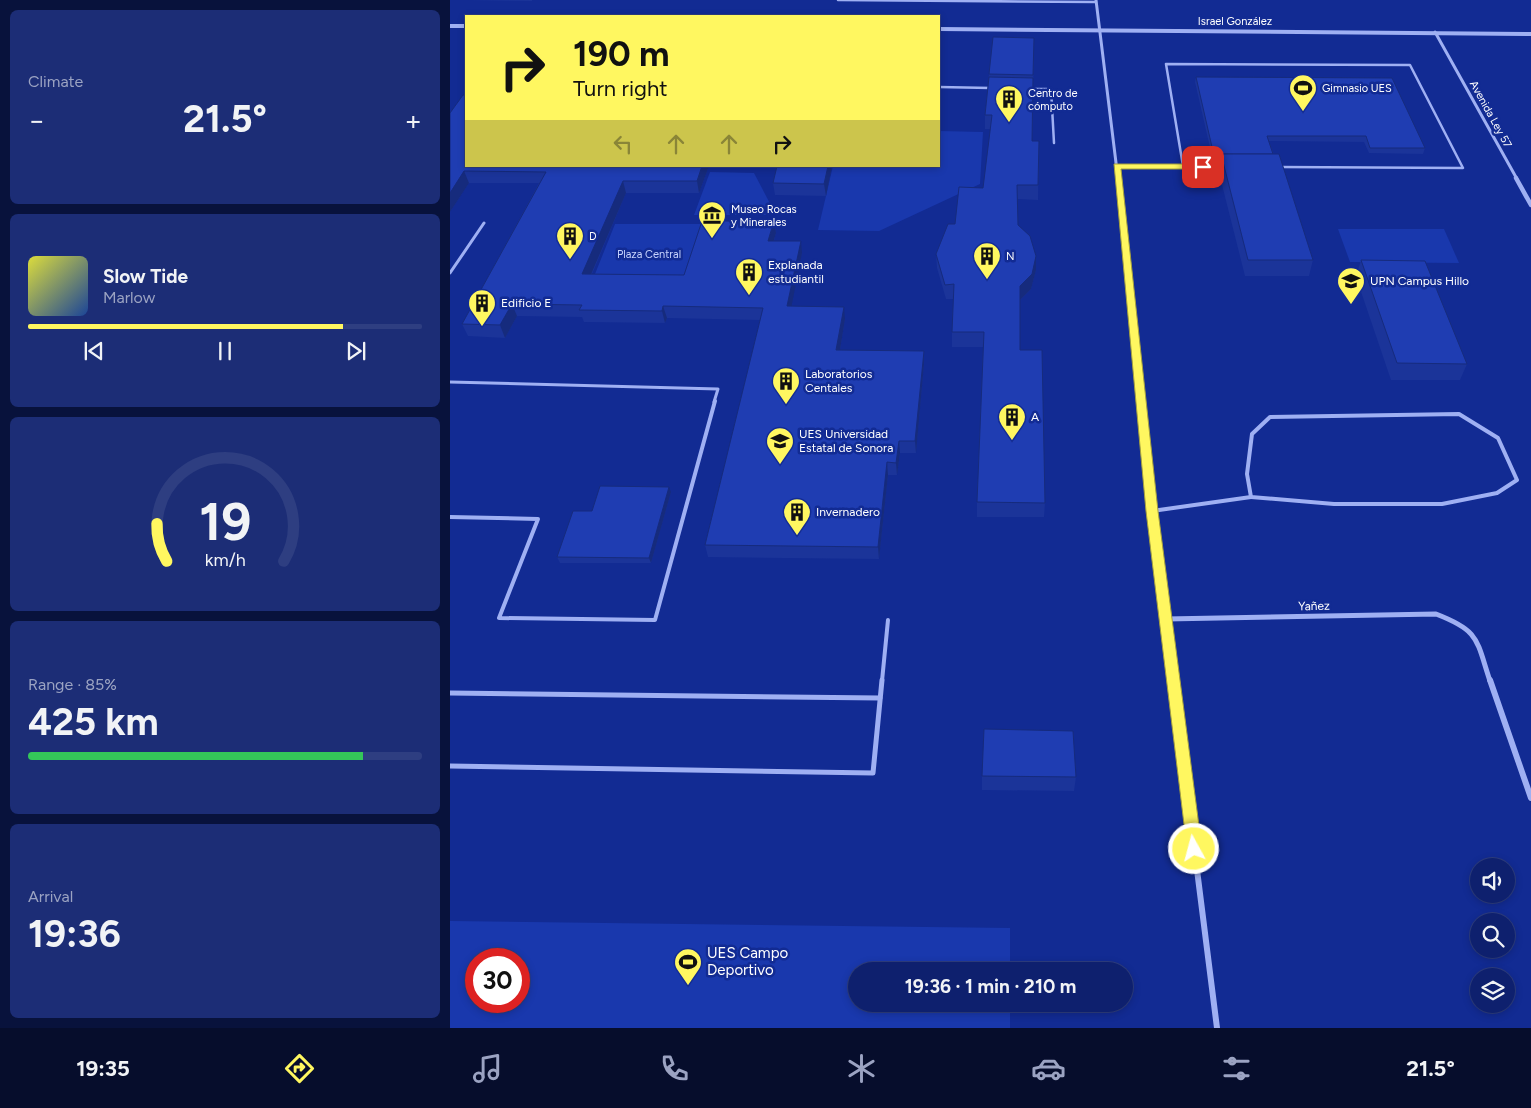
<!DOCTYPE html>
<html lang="en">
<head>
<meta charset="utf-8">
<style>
	body { margin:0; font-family:Figtree,sans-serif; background:#1c2d76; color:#f1f3f6; height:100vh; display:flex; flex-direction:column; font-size:19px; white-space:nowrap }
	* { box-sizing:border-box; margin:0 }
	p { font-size:16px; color:#9ba3c2 }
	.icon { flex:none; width:28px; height:28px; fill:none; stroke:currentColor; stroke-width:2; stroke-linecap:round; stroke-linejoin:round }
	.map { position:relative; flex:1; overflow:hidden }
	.sheet { display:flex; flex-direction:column; gap:10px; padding:10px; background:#08123c; width:450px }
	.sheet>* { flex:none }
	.banner { position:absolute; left:15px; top:15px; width:475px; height:152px; border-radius:0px; box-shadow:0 2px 8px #0003,0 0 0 1px #2e3e81; background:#fff760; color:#111; overflow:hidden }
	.controls { position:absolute; left:1020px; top:858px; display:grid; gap:10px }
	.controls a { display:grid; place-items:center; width:45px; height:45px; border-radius:50%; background:#0e206e; box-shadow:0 2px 8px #0003,0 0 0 1px #2e3e81; font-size:25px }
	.speed { position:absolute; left:15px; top:948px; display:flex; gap:10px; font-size:25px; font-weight:700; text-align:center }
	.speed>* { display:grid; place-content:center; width:65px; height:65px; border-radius:50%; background:#0e206e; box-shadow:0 2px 8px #0003,0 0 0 1px #2e3e81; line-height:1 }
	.speed .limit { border:8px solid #d22; background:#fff; color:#111 }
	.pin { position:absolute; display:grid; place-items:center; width:42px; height:42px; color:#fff; margin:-21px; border-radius:10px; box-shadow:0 2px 8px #0006 }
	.me { position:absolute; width:55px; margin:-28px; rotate:353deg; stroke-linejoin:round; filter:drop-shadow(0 0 4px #0008) }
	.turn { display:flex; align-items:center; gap:18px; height:105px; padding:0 25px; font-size:22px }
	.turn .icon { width:65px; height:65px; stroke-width:2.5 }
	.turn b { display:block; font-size:35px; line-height:42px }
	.lanes { display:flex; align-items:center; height:48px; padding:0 25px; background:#0003; justify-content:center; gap:25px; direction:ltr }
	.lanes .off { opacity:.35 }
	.big { font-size:38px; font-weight:700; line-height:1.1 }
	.sheet .card { flex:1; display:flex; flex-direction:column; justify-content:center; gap:8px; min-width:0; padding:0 18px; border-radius:8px; background:#1c2d76 }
	.sheet .dial { align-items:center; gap:0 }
	.dial svg { height:130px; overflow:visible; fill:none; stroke:#2e3e81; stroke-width:7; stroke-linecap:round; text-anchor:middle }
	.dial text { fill:#f1f3f6; stroke:none }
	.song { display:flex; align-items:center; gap:15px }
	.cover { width:60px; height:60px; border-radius:8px; background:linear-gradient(135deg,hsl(60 70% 55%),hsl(220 70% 35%)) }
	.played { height:5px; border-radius:2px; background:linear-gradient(90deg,#fff760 80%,#2e3e81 80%) }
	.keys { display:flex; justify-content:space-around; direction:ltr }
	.heat { display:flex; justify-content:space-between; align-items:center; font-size:28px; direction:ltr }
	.charge { height:8px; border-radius:4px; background:linear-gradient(90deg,#34c759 85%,#2e3e81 0) }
	.trip { position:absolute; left:398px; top:962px; width:285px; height:50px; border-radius:25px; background:#0e206e; box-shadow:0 2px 8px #0003,0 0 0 1px #2e3e81; font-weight:700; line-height:50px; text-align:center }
	.tab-bar { display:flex; height:80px; justify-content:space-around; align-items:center; background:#060d2c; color:#9ba3c2 }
	.tab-bar .icon { width:35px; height:35px }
	.tab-bar .on { color:#fff760 }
	.tab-bar b { font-size:22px; color:#f1f3f6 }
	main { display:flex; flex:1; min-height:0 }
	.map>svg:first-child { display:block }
</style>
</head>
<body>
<main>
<section class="sheet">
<div class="card"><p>Climate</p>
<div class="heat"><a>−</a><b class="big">21.5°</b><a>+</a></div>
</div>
<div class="card">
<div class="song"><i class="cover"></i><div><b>Slow Tide</b><p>Marlow</p></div></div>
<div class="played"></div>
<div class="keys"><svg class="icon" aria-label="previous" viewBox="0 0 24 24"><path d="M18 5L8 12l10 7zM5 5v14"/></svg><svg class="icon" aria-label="pause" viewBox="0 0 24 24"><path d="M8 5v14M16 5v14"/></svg><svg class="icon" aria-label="next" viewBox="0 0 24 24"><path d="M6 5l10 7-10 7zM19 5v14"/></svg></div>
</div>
<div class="card dial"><svg viewBox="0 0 100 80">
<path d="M14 69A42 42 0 1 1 86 69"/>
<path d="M14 69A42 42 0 0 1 8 46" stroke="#fff760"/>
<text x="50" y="56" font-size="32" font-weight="700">19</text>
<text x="50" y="72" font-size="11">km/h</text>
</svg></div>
<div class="card"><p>Range · 85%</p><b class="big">425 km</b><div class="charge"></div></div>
<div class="card"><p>Arrival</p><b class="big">19:36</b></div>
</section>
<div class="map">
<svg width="1081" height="1028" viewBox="0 0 1081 1028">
	<rect width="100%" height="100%" fill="#122b93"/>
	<g fill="#1938ad" fill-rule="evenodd">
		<polygon points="489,131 533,132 530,184 429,231 368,230 383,166 489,166"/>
		<polygon points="260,172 304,173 326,215 244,215"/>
		<polygon points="165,224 254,224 234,285 141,284"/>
		<polygon points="888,229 994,229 1009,263 900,262"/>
		<path d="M 0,921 L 560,928 L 560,971 L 406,971 L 406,1004 L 560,1004 L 560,1028 L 0,1028 ZM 26,959 L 69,959 L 69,1001 L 26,1001 Z"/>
	</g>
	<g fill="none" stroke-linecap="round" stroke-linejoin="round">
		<g stroke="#9fb0f3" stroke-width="2.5">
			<polyline points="388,0 646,2"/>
			<polyline points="489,87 541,88"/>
			<polyline points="578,89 601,89 604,143"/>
			<polyline points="667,166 733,166 716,64 960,65 1013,168 829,167"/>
			<polyline points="733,166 772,167"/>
		</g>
		<g stroke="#9fb0f3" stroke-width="3">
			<polyline points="0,273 34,223"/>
			<polyline points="0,382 268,389 264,402"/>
		</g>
		<g stroke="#9fb0f3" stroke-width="4">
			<polygon points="1009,414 1048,438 1067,480 1047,493 992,504 884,504 801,497 797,474 802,434 820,417"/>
			<polyline points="702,511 801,497"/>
			<polyline points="0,517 88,519 49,618 205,620 265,401"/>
			<polyline points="432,681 438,620"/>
		</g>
		<g stroke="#9fb0f3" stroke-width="5">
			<polyline points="0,693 430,698"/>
			<polyline points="0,766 423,773 432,680"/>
		</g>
		<g stroke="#9fb0f3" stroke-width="3">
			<polyline points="646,0 668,179"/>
			<polyline points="985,32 1067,179"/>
		</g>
		<g stroke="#9fb0f3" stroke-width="4.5">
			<polyline points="668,178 691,402"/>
			<polyline points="1066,178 1081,205"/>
		</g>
		<g stroke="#9fb0f3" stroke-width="5">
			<polyline points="691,401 723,681"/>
			<path d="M 716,619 L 986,614 C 1030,631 1026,639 1040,681"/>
		</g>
		<g stroke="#9fb0f3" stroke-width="6">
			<polyline points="723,680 767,1028"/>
			<polyline points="1040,680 1081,798"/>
		</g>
		<g fill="#9fb0f3" fill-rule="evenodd">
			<rect x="0" y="24" width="16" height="4"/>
			<polygon points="489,27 1081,32 1081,36 489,31"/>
		</g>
	</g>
	<g fill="#1b3499">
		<polygon points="15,0 82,0 82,1"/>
		<polygon points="584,38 582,141 589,141 588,200 567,199 568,225 586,256 586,270 581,289 570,300 570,350 595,503 594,517 527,517 527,502 533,347 502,347 502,332 503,299 496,299 487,268 486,254 505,224 533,188 541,129 535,129 535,115 539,74"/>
		<polygon points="746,77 975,148 973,154 919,153 914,142 819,141 863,260 859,276 795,276 768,169 769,163 767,163 764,152 761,152 745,82"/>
		<polygon points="16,166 259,166 249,193 176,193 142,274 234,275 324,221 326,233 324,241 352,253 341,306 395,319 390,350 474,351 474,364 466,453 450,453 447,475 438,475 429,559 258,557 255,545 310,320 217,318 215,323 134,322 132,317 67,316 55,338 18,336 12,324 89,183 19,183 0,212"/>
		<polygon points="327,166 382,166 376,196 325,195 323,183"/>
		<polygon points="911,260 1017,364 1010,380 941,380 906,277"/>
		<polygon points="221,492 201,563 110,563 107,557 142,511"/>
		<polygon points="532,776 626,777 624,791 532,790"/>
	</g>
	<g fill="#162b7d">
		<polygon points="252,166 259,166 249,193 247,181"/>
		<polygon points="378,166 382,166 376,196 374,184"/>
		<polygon points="14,171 19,183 0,212 0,193"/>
		<polygon points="173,181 176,193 136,286 132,274"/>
		<polygon points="324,221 326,233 320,253 318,241"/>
		<polygon points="351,241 352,253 339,319 337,306"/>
		<polygon points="586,256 586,270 581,289 569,301 570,286"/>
		<polygon points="62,304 67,316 55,338 50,325"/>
		<polygon points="213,306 217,318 215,323 212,311"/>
		<polygon points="394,307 395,319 388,362 386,350"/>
		<polygon points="474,351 474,364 466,453 465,441"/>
		<polygon points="449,441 450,453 447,475 446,463"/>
		<polygon points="437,462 438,475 429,559 428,547"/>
		<polygon points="219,487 221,492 201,563 199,558"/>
	</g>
	<g fill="#1f3db2" stroke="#162b7d">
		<polygon points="543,37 584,38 583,75 539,74"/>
		<polygon points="539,77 583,78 582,141 589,141 588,185 567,185 568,225 580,236 586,256 582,274 570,286 570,350 592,350 595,503 527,502 534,332 502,332 504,284 495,285 486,254 498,224 505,224 509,187 533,188 542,115 535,115"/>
		<polygon points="746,77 942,78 975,148 920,148 916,136 817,136 823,154 771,154 770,158 767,158 765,147 762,147"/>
		<polygon points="13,95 16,95 16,166 252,166 247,181 173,181 132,274 234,275 252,221 324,221 318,241 351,241 337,306 394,307 386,350 474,351 465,441 449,441 446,463 437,462 428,547 255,545 313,308 213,306 212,311 129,310 132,305 62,304 50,325 12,324 96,172 14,171 0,193 0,113"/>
		<polygon points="771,154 829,154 863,260 798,260"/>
		<polygon points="327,166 378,166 374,184 323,183"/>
		<polygon points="911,260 975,261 1017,364 947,363"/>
		<polygon points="150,486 219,487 199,558 107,557 123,511 142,511"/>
		<polygon points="534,729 623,731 626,777 532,776"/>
	</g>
	<polygon fill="#fff760" stroke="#a6a13e" points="664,164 753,164 757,167 753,169 671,169 708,511 752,849 749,853 744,855 739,853 737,849 696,511"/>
	<defs>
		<g id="stadium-pin" transform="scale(1.4375)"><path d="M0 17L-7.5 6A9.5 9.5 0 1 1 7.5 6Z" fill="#fff760" stroke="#122b93"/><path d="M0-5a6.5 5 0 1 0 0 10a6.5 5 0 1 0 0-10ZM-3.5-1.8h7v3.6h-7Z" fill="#111"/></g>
		<g id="building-pin" transform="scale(1.4375)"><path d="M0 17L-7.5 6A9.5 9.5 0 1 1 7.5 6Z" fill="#fff760" stroke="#122b93"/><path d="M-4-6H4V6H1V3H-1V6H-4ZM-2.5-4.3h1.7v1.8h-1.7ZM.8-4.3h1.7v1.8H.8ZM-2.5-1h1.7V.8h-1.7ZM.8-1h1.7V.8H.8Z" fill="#111"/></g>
		<g id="museum-pin" transform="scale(1.4375)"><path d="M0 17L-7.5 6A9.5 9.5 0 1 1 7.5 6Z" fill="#fff760" stroke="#122b93"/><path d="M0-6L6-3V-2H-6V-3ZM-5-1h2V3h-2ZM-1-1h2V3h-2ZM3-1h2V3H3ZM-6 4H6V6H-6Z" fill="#111"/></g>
		<g id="school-pin" transform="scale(1.4375)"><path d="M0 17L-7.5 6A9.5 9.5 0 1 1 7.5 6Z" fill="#fff760" stroke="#122b93"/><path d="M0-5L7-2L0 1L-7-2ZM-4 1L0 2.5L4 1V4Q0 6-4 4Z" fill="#111"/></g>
		<g id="university-pin" transform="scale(1.4375)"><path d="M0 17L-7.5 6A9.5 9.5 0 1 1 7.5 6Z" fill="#fff760" stroke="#122b93"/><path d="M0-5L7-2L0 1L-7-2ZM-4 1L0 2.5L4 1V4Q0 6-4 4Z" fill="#111"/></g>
	</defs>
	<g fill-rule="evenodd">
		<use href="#stadium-pin" x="853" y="88"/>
		<use href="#building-pin" x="559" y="99"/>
		<use href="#museum-pin" x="262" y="215"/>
		<use href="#building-pin" x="120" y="236"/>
		<use href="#building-pin" x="537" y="256"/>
		<use href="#building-pin" x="299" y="272"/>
		<use href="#school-pin" x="901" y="281"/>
		<use href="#building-pin" x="32" y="303"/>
		<use href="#building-pin" x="336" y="381"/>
		<use href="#building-pin" x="562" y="417"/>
		<use href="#university-pin" x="330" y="441"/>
		<use href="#building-pin" x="347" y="512"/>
		<use href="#stadium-pin" x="238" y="962"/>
	</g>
	<g text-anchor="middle" stroke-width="5" stroke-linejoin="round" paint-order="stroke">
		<g font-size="11" fill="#fff" stroke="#122b93">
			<text x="785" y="25">Israel González</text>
			<text transform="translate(1041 114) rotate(61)" y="4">Avenida Ley 57</text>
		</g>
		<g font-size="11" fill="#fff" stroke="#122b93" text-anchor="start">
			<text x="872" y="92">Gimnasio UES</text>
			<text x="578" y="97">Centro de<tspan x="578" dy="13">cómputo</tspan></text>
			<text x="281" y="213">Museo Rocas<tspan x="281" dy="13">y Minerales</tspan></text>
			<text x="139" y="240">D</text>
			<text x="556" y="260">N</text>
		</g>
		<g font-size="11" fill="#c6d2fd" stroke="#122b93">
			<text x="199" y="258">Plaza Central</text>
		</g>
		<g font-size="12" fill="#fff" stroke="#122b93" text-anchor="start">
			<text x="318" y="269">Explanada<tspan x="318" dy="14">estudiantil</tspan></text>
			<text x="920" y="285">UPN Campus Hillo</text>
			<text x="51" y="307">Edificio E</text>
			<text x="355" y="378">Laboratorios<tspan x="355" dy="14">Centales</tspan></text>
			<text x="581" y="421">A</text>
			<text x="349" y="438">UES Universidad<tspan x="349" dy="14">Estatal de Sonora</tspan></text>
			<text x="366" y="516">Invernadero</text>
		</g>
		<g font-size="12" fill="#fff" stroke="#122b93">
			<text transform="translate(864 606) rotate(-1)" y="4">Yañez</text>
		</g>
		<g font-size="15" fill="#fff" stroke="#122b93" text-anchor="start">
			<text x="257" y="958">UES Campo<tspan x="257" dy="17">Deportivo</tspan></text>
		</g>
	</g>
</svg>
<div class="controls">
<a><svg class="icon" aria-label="sound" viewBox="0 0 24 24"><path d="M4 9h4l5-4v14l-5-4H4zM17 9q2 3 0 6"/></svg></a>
<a><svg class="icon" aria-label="search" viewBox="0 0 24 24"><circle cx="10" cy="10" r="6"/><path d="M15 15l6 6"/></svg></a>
<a><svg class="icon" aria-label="layers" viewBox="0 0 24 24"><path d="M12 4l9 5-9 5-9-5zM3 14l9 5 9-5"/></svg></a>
</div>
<div class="speed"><div class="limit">30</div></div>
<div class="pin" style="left:753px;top:167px;background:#d93025"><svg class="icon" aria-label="arrive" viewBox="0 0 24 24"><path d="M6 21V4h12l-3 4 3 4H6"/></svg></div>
<svg class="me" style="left:744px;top:849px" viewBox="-20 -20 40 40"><circle r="17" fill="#fff760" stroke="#fff" stroke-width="3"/><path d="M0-11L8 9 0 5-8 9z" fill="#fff"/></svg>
<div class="trip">19:36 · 1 min · 210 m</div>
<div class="banner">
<div class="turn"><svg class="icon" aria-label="right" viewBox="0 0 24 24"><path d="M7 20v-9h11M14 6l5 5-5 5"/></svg><div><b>190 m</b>Turn right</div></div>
<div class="lanes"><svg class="icon off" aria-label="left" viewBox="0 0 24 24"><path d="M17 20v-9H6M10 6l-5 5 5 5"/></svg><svg class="icon off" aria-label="ahead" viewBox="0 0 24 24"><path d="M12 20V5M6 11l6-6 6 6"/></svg><svg class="icon off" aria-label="ahead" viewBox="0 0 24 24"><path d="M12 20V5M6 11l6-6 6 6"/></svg><svg class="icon" aria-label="right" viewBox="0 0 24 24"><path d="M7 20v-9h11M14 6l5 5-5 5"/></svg></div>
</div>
</div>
</main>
<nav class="tab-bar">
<b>19:35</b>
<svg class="icon on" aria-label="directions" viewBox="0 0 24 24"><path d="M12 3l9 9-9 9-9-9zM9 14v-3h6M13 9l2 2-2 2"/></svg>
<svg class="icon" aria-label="music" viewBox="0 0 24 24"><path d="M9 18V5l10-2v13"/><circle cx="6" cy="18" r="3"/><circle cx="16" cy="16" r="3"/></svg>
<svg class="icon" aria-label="phone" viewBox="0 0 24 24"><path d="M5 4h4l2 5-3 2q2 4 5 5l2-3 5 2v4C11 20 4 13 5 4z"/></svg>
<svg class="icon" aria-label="climate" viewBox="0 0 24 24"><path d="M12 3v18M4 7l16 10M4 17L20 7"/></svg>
<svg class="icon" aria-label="car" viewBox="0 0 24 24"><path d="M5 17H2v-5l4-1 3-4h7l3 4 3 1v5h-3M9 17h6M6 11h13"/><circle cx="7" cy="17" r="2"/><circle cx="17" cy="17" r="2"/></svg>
<svg class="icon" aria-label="filters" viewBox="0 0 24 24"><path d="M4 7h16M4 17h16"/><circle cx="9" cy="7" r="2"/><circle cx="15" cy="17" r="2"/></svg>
<b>21.5°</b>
</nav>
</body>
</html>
